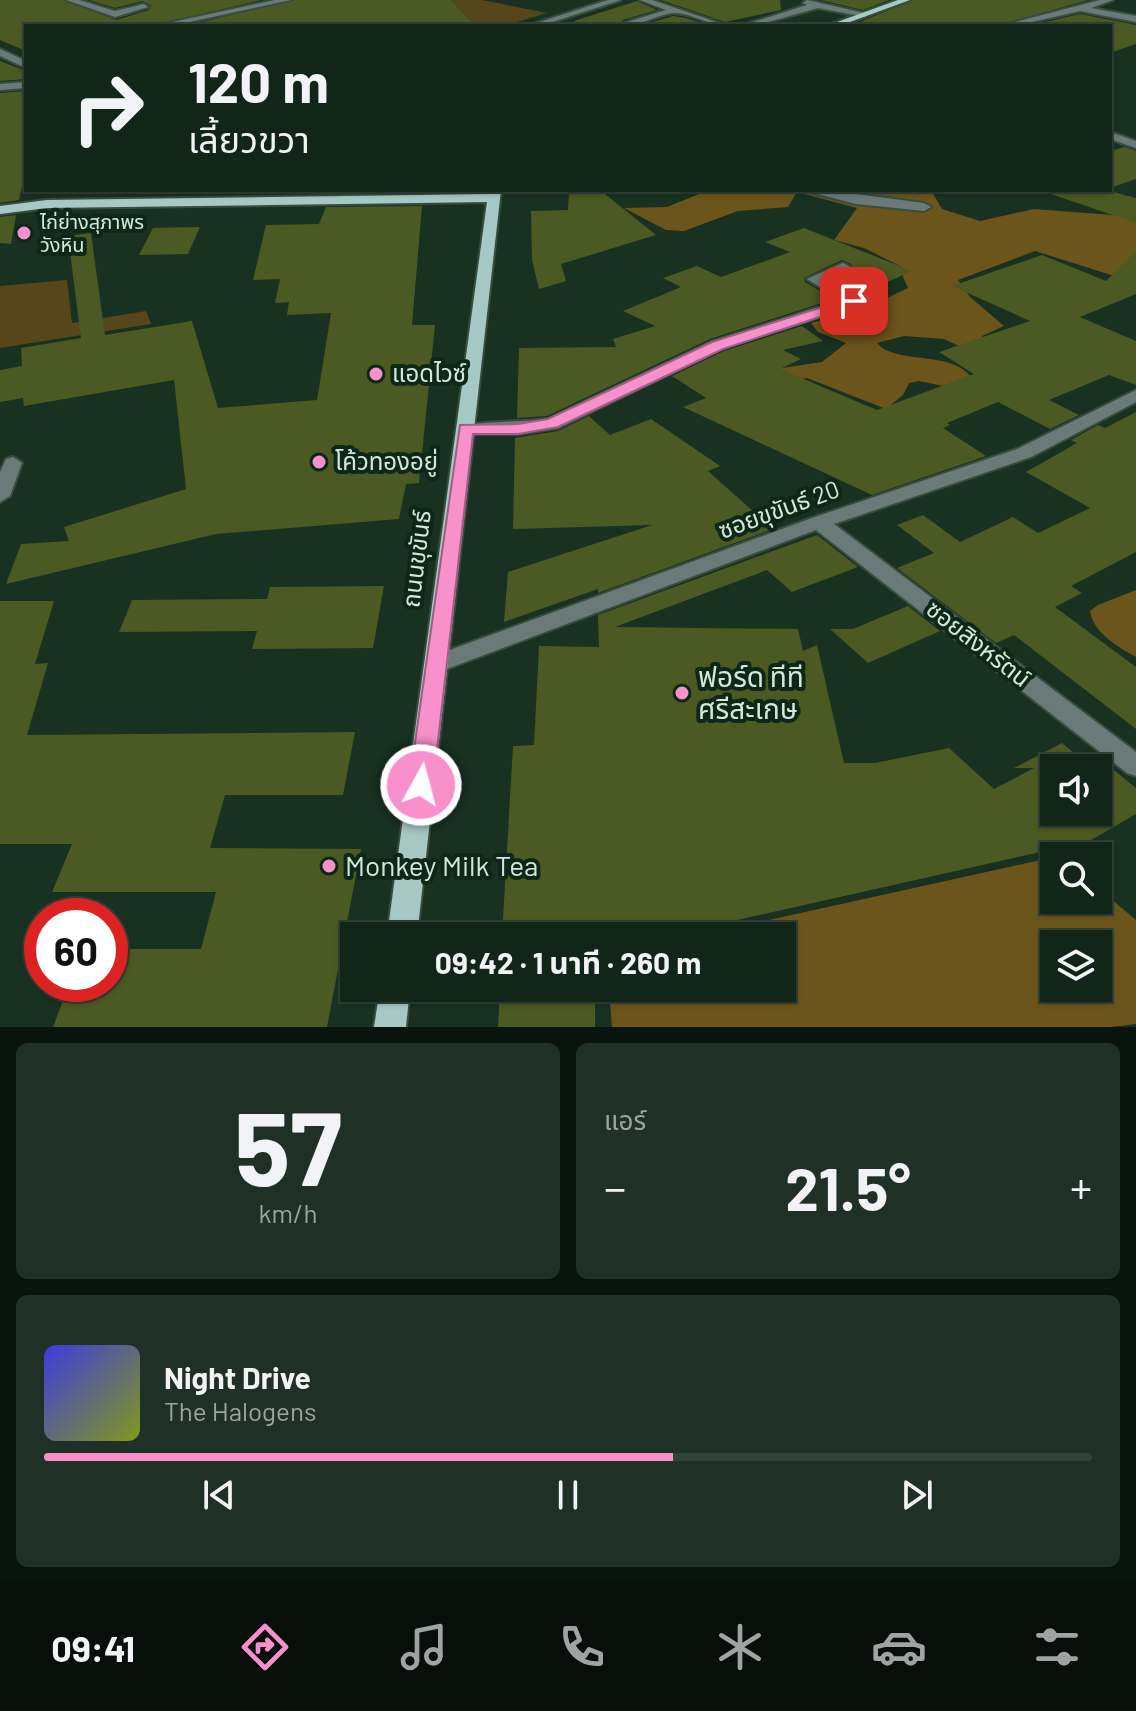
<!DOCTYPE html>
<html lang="th">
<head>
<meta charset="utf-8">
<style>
	body { margin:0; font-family:Barlow,"Noto Sans Thai",sans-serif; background:#1f3126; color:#f1f3f6; height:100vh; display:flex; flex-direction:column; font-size:30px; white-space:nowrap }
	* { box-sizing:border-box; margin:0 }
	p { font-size:26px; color:#9ca5a2 }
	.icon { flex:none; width:44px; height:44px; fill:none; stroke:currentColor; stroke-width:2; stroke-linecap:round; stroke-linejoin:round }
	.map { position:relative; height:1027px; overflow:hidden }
	.sheet { display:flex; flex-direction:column; gap:16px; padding:16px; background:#0a140e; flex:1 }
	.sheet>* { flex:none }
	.banner { position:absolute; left:24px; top:24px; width:1088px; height:168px; border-radius:0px; box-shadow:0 2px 6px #0004,0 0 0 2px #314238; background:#122519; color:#f1f3f6; overflow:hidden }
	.fabs { position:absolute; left:1040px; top:754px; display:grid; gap:16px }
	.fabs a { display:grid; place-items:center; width:72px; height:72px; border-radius:0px; background:#122519; box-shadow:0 2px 6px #0004,0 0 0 2px #314238; font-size:40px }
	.speed { position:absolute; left:24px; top:898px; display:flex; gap:16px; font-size:40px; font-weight:700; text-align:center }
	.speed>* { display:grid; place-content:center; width:104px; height:104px; border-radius:50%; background:#122519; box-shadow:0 2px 6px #0004,0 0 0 2px #314238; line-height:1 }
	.speed .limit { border:12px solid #d22; background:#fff; color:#111 }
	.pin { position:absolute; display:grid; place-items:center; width:68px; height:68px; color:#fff; margin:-34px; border-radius:16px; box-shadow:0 4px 12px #0006 }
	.me { position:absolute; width:88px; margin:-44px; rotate:7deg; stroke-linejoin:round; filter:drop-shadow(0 0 6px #0008) }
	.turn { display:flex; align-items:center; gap:28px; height:168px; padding:0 32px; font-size:36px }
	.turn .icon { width:104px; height:104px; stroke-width:2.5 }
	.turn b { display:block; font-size:56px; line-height:68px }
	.big { font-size:60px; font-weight:700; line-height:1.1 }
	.sheet .widget { flex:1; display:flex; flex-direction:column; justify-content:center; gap:12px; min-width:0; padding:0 28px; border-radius:12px; background:#1f3126 }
	.sheet .dial { align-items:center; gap:0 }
	.dial b { font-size:104px; line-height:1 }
	.song { display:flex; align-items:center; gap:24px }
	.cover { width:96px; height:96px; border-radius:12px; background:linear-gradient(135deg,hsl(240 70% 55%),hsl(70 70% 35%)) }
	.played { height:8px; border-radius:4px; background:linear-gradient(90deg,#f890cc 60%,#314238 60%) }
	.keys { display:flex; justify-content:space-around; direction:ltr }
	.heat { display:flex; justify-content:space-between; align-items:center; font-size:44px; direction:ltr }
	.sheet .tiles { flex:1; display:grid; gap:16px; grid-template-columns:1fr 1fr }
	.widget:last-child { grid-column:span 2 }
	.trip { position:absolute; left:340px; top:922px; width:456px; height:80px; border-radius:0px; background:#122519; box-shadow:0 2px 6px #0004,0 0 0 2px #314238; font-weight:700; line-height:80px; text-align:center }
	.tabs { display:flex; height:128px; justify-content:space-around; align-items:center; background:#070f0a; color:#9ca5a2 }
	.tabs .icon { width:56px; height:56px }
	.tabs .on { color:#f890cc }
	.tabs b { font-size:36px; color:#f1f3f6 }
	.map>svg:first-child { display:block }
</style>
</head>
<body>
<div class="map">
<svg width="1136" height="1027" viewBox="0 0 1136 1027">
	<rect width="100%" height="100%" fill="#183121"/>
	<g fill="#57461a">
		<polygon points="451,0 482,0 547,13 504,26 476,26"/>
		<polygon points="67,280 72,323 146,311 151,324 0,348 0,286"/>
	</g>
	<g fill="#6c551b" fill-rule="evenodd">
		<path d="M 709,190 L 936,190 L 932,192 L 942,209 L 980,221 L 1034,209 L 1125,216 L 1136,219 L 1136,253 L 1127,280 L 1035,251 L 958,280 L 970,297 L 1004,326 L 982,336 L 990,345 L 959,346 L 944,339 L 904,336 L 877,343 C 895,365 950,350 970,376 L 943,386 L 919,381 L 909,383 L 903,395 L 886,409 L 807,378 L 770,384 L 769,370 L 822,362 L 846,343 L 818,332 L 811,323 L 864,309 L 908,288 L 903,277 L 904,268 L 864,248 L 834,240 L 857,208 L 797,192 L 788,207 L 738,211 L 684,231 L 666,230 L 624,208 L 667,207 Z"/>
		<path d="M 1136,590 L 1136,657 C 1118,647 1093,633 1090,611 L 1098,605 Z"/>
		<path d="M 1054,857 L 1054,900 L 1098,900 L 1098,888 L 1136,920 L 1136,1024 L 1110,1027 L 612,1027 L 609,988 L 782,988 L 782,936 L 696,936 ZM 1098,944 L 1098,988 L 1054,988 L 1054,944 Z"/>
	</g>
	<g fill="#4b5922">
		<polygon points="0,0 63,0 116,20 149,10 151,6 143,1 115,8 89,0 261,0 151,26 26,26 26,51 0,40"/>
		<polygon points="294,0 451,0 476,26 185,26"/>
		<polygon points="661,0 780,0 781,10 725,22"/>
		<polygon points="821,0 889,0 863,10"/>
		<polygon points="913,0 1088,0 997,26 878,26 860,22"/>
		<polygon points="637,1 657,10 623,20 620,26 575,26 574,21"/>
		<polygon points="1080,14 1136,25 1136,44 1110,53 1110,26 1028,26"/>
		<polygon points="673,16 686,18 708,25 640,26"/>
		<polygon points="0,61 26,71 26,79 0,81"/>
		<polygon points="26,91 26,168 19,200 0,203 0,93"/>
		<polygon points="1125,147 1136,151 1136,179 1110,188 1110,151"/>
		<polygon points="569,190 600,190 656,235 561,264 566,281 539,289 532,260 531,211 568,210"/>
		<polygon points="1052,190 1106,190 1136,198 1136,223 1051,194"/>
		<polygon points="422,206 412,325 435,325 419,483 406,484 399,519 216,534 6,584 21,544 69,541 64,527 186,489 174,380 24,406 23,398 0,402 0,370 22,366 21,348 81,338 68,236 91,233 105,335 192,321 218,408 317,400 331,313 287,315 289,302 275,303 280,279 253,280 266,225 319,224 326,207"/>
		<polygon points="16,215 11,244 0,243 0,217"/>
		<polygon points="200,227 188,254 139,255 153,228"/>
		<polygon points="804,228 912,271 861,294 833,279 852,269 851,264 842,260 804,278 805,282 834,299 710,339 547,416 517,418 519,348 616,347 613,339 655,326 623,311 681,287 663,278 697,266 721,277 790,252 765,242"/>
		<polygon points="1136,251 1136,294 1080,317 1136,341 1136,385 1109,375 1049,400 1079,415 1050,429 998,402 947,423 950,425 943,428 986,456 872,495 683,407 706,398 672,376 724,351 802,326 823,341 783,350 801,359 780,369 877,410 974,374 939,352 1030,321 952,286 1042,255 1106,281"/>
		<polygon points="1136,412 1136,552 1071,586 1082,593 1055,607 1136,667 1136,729 1014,635 996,643 897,568 934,553 897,525 923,515 960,542 1013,517 1038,533 1090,508 1026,472 1077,443 1071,440 1098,425 1105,428"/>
		<polygon points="589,416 610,435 651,419 720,466 708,471 773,529 598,593 598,589 504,622 508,572 652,525 513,529 515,438 558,431"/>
		<polygon points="817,535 858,567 792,592 767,570 615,627 798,629 803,651 817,645 844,763 875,763 949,748 994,789 1034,768 1014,768 1062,743 1092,768 1054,768 1054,812 1098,812 1098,757 1136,788 1136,814 1079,847 1076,844 666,936 502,936 513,746 534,745 539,646 599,647 598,615"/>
		<polygon points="384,586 373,648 252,649 257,631 119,632 132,600 267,599 270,587"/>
		<polygon points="0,601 54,601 35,664 48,663 27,735 355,732 343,795 225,795 210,848 361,849 327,1027 53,1027 69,984 110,984 110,949 201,949 216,892 52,892 72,844 0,844"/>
		<polygon points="908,606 940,631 868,663 830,629 853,629"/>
		<polygon points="500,988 595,988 595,1027 498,1027"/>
	</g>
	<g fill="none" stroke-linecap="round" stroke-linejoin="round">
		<g stroke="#374e3f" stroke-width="4">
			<g id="minor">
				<polygon points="66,0 79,0 115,11 144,4 148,7 115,17"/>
				<polygon points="275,0 291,0 171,26 154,26"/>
				<polygon points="608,0 621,0 540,26 527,26"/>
				<path d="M 640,0 L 652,0 L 728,26 C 710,26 690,12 673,13 C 655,15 641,26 623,26 L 624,23 L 666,10 Z"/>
				<polygon points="807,0 869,14 865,17 818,8 761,24 762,26 747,24 807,5 803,3"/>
				<polygon points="1100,0 1113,0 1091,8 1136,16 1136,22 1080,11 1015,26 1000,26"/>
				<polygon points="0,49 26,61 26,68 0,56"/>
				<polygon points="26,82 26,88 0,90 0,84"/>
				<polygon points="1110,132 1136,141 1136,148 1110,139"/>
				<polygon points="802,190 826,190 924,203 931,207 924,211 856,204"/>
				<path d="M 843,263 L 850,267 L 848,270 L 826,279 L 859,298 L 859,304 L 723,348 L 558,428 L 518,434 L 466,434 L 457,429 C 465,421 530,422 548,419 L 711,342 L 841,300 L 807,279 Z"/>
				<polygon points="1136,390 1136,402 1031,457 834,524 1136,752 1136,776 1127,773 816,530 444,670 428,670 424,664 428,658 812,518 1017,449"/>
				<polygon points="13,457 22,463 10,496 0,502 0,472 6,459"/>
			</g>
		</g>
		<g stroke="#374e3f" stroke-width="4">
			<g id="major">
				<polygon points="898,0 910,0 839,26 826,26"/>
				<polygon points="489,190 501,190 417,936 387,936 487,202 47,208 0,214 0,206 47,200 488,194"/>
				<polygon points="380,988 410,988 406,1027 374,1027"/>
			</g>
		</g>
		<use href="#minor" fill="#697a78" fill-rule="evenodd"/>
		<use href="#major" fill="#a7c9c6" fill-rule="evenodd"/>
	</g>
	<polygon fill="#f890cc" stroke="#a15e85" stroke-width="2" points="854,297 861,301 859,304 723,349 558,427 518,434 473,434 433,785 429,792 421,794 412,792 409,785 460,425 518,424 548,419 712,342"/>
	<g fill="#f890cc" stroke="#0d2718" stroke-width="3">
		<circle cx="24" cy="233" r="8"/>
		<circle cx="376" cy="374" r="8"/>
		<circle cx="319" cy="462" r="8"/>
		<circle cx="682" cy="693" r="8"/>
		<circle cx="329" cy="866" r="8"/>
	</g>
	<g text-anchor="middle" stroke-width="8" stroke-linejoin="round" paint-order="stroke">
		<g font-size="20" fill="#d7e6db" stroke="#0d2718" text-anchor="start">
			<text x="40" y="229">ไก่ย่างสุภาพร<tspan x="40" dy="23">วังหิน</tspan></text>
		</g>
		<g font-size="24" fill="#d7e6db" stroke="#0d2718" text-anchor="start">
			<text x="392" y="382">แอดไวซ์</text>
			<text x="335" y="470">โค้วทองอยู่</text>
		</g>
		<g font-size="24" fill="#d7e6db" stroke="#0d2718">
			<text transform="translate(779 510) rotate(-20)" y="8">ซอยขุขันธ์ 20</text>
			<text transform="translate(417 559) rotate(-83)" y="8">ถนนขุขันธ์</text>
			<text transform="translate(978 644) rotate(38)" y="8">ซอยสิงหรัตน์</text>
		</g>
		<g font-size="28" fill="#d7e6db" stroke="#0d2718" text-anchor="start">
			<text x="698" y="687">ฟอร์ด ทีที<tspan x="698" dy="32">ศรีสะเกษ</tspan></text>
			<text x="345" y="876">Monkey Milk Tea</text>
		</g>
	</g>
</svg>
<div class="fabs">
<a><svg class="icon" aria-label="sound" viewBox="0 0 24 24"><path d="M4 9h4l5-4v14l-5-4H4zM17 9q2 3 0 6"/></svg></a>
<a><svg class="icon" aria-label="search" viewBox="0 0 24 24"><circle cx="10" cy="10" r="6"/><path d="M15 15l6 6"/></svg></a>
<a><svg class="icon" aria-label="layers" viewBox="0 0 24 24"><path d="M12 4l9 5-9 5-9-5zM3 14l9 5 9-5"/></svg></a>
</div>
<div class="speed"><div class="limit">60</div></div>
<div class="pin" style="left:854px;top:301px;background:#d93025"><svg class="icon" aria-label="arrive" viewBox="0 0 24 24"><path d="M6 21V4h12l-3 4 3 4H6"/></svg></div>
<svg class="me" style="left:421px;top:785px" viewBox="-20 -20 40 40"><circle r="17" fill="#f890cc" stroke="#fff" stroke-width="3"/><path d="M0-11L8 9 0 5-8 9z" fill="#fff"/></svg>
<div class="trip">09:42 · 1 นาที · 260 m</div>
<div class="banner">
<div class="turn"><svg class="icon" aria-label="right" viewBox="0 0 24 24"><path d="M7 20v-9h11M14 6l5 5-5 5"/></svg><div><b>120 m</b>เลี้ยวขวา</div></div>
</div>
</div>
<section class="sheet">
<div class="tiles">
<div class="widget dial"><b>57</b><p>km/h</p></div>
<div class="widget"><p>แอร์</p>
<div class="heat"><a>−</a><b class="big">21.5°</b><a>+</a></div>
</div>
<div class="widget">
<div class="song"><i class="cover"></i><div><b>Night Drive</b><p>The Halogens</p></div></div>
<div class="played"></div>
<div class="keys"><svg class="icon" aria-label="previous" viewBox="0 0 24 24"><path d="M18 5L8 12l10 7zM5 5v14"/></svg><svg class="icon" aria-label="pause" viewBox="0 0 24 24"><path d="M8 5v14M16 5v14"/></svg><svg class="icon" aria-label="next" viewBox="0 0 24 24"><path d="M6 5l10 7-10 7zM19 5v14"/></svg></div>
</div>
</div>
</section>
<nav class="tabs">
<b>09:41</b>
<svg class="icon on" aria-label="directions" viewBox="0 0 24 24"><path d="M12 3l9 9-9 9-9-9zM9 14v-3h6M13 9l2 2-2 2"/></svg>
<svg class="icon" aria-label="music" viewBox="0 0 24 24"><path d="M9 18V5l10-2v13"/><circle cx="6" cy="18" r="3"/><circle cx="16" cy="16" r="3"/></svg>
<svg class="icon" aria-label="phone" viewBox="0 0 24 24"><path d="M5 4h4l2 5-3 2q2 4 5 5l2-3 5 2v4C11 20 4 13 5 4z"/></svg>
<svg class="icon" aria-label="climate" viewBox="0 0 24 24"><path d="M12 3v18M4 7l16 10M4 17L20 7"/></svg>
<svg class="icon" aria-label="car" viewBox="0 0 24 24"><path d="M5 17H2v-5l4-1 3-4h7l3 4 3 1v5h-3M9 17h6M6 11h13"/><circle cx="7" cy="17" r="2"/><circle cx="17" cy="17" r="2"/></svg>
<svg class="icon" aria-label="filters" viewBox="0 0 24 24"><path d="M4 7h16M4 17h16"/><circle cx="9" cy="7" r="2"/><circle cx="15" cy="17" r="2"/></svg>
</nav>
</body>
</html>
